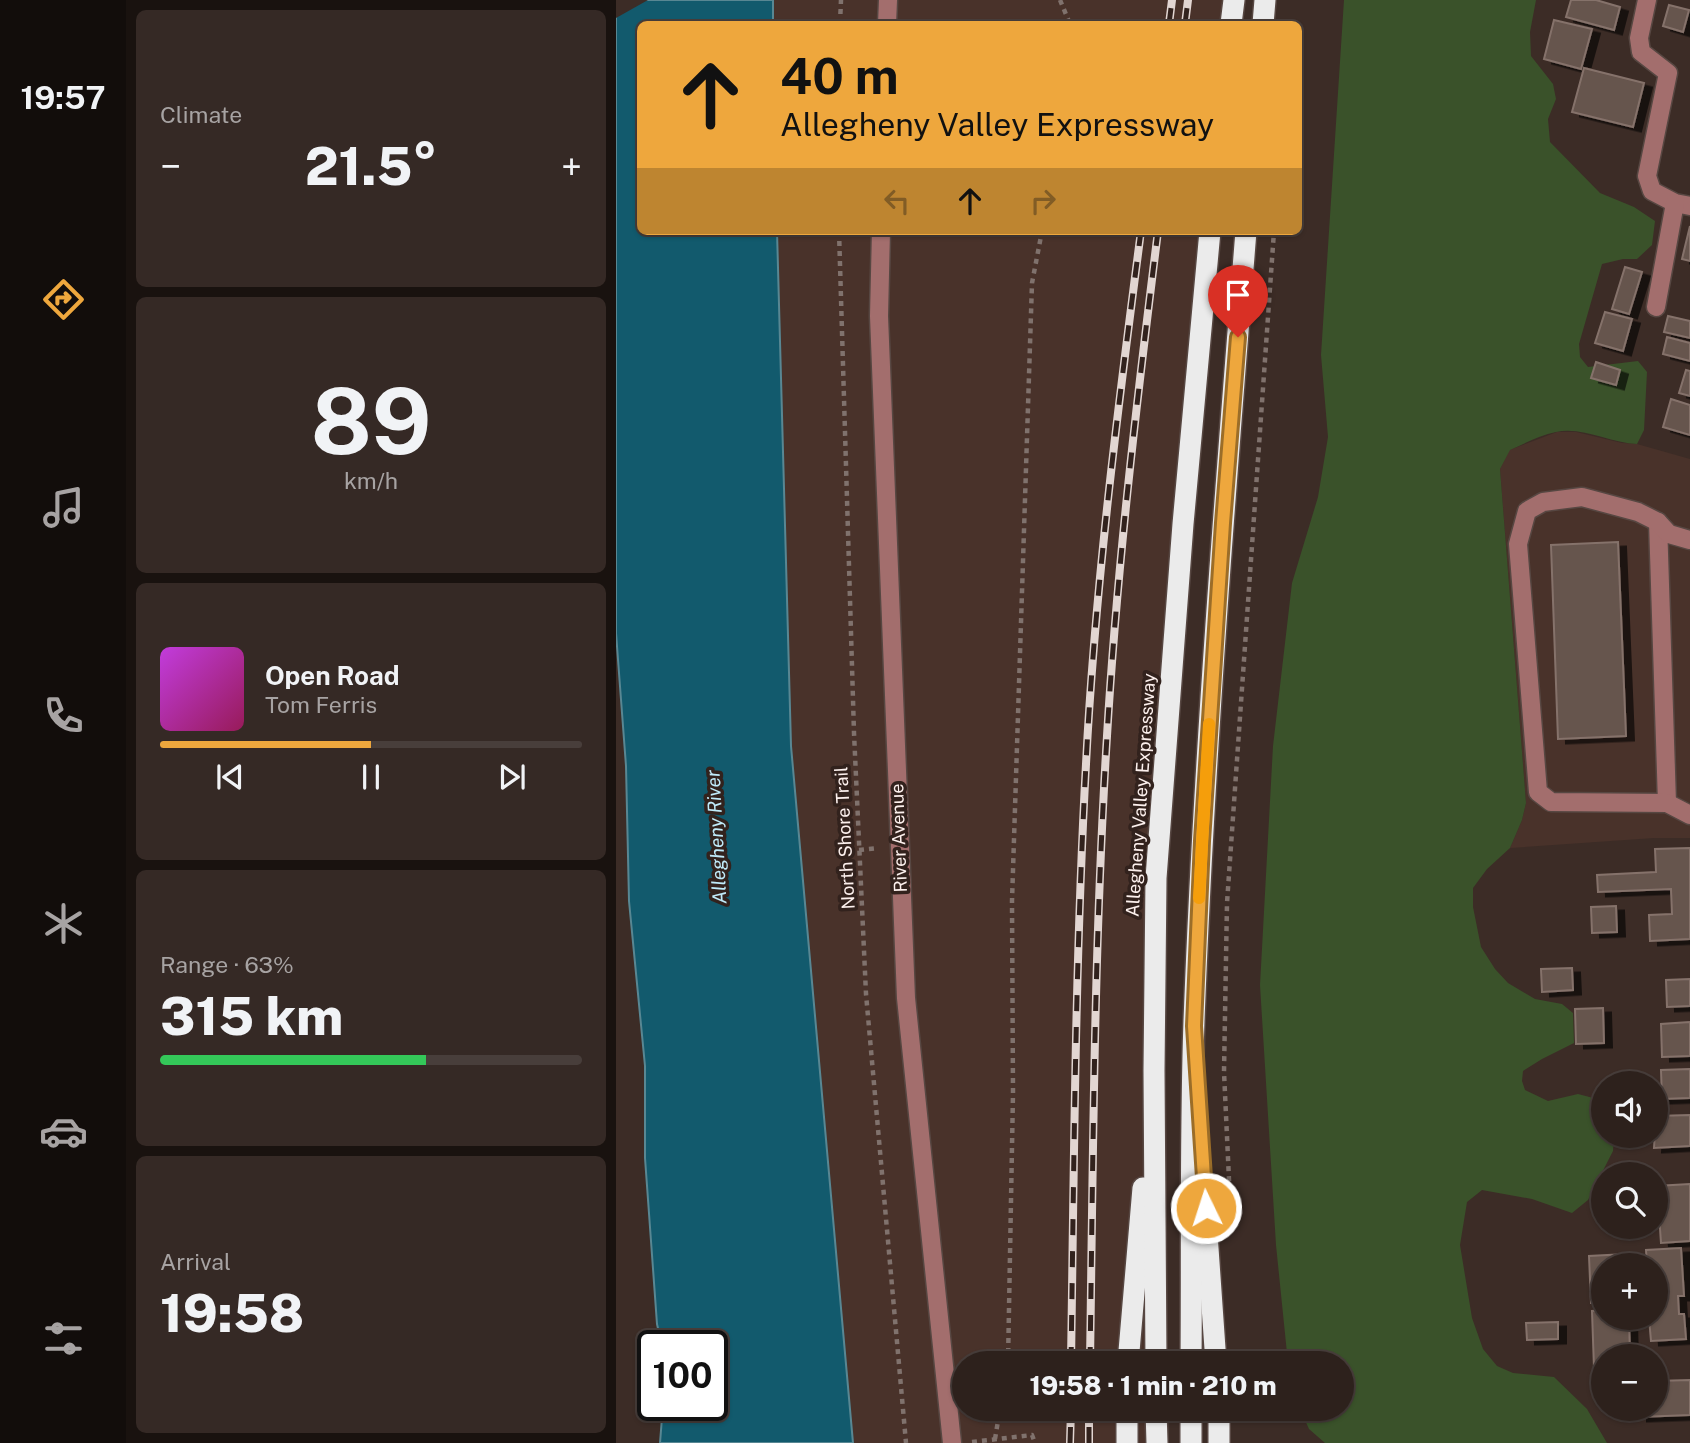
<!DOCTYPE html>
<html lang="en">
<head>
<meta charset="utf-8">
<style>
	body { margin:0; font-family:"Public Sans",sans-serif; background:#352925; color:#f1f3f6; height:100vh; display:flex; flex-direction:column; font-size:26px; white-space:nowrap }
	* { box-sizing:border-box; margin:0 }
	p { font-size:23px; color:#a7a3a3 }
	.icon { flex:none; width:38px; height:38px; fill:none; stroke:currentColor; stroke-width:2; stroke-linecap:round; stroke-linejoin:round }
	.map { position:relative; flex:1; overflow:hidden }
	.details { display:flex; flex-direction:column; gap:10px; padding:10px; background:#19120f; width:490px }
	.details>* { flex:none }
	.hud { position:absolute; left:21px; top:21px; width:665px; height:214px; border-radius:10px; box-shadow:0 2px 5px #0004,0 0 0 2px #483e3b; background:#eea73d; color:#111; overflow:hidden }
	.buttons { position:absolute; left:975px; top:1071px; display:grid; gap:14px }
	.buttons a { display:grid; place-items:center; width:77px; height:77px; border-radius:50%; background:#2d211c; box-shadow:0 2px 5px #0004,0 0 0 2px #483e3b; font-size:35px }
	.speed { position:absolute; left:21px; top:1330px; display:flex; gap:14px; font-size:35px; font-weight:700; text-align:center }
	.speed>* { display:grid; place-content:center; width:91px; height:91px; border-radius:50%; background:#2d211c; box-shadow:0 2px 5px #0004,0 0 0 2px #483e3b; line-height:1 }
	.speed .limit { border:4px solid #111; border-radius:10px; background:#fff; color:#111 }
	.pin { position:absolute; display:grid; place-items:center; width:60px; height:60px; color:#fff; margin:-72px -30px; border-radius:50% 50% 50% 0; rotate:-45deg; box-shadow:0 0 7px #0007 }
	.pin .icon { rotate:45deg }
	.me { position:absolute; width:77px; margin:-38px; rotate:356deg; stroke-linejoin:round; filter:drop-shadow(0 0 5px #0008) }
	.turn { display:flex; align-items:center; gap:24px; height:147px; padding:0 28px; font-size:32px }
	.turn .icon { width:91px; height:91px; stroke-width:2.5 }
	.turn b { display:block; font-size:49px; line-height:60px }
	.lanes { display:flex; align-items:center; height:66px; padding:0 28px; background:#0003; justify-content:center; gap:35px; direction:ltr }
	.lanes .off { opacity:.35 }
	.big { font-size:52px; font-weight:800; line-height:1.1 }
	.details .widget { flex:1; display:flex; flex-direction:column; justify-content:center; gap:10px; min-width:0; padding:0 24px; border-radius:10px; background:#352925 }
	.details .dial { align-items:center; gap:0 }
	.dial b { font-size:91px; line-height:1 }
	.song { display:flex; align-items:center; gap:21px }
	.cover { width:84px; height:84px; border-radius:10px; background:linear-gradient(135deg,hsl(290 70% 55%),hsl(330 70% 35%)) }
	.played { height:7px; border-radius:4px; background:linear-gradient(90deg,#eea73d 50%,#483e3b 50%) }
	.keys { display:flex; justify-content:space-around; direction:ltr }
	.heat { display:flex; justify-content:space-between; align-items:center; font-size:38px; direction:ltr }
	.charge { height:10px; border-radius:5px; background:linear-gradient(90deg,#34c759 63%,#483e3b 0) }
	.trip { position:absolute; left:336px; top:1351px; width:402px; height:70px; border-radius:35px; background:#2d211c; box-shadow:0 2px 5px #0004,0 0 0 2px #483e3b; font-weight:800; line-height:70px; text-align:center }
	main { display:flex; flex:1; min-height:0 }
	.tabs { display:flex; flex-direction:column; width:126px; justify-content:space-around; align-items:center; background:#120d0b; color:#a7a3a3 }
	.tabs .icon { width:49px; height:49px }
	.tabs .current { color:#eea73d }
	.tabs b { font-size:32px; color:#f1f3f6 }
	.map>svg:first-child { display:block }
</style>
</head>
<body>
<main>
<nav class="tabs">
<b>19:57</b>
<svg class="icon current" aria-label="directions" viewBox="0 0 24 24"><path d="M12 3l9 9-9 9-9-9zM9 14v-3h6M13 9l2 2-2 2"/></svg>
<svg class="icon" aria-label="music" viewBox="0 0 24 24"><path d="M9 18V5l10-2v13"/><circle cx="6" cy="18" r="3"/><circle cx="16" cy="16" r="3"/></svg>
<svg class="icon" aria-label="phone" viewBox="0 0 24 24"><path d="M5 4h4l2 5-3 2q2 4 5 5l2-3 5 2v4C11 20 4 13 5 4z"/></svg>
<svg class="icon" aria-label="climate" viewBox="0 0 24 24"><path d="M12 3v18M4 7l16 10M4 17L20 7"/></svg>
<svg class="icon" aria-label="car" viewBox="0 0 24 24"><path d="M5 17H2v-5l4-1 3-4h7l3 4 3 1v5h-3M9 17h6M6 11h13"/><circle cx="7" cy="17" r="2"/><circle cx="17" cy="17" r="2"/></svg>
<svg class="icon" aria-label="filters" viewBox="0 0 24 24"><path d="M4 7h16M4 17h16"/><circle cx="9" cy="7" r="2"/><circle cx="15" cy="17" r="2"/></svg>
</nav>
<section class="details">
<div class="widget"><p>Climate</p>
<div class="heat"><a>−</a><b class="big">21.5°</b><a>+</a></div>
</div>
<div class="widget dial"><b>89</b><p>km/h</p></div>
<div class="widget">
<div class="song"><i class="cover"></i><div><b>Open Road</b><p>Tom Ferris</p></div></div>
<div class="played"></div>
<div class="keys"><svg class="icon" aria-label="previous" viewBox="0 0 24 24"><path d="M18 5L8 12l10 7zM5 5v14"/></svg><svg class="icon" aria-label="pause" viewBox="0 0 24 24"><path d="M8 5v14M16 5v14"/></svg><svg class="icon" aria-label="next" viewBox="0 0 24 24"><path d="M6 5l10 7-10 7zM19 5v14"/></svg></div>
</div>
<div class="widget"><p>Range · 63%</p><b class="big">315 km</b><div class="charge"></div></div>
<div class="widget"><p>Arrival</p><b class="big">19:58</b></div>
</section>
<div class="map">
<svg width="1074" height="1443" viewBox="0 0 1074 1443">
	<defs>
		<filter id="shadow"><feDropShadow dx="8" dy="4.5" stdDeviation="0" flood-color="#0009"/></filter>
	</defs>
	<rect width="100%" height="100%" fill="#3c2c26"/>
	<g fill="#49322a">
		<polygon points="157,0 618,0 615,24 157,24"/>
		<polygon points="161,231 594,231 540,878 540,1363 348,1363 348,1409 540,1409 541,1443 237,1443 175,746"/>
		<polygon points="941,432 960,432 1006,443 1021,444 1074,459 1074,838 1038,838 894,848 906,820 910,803 884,469 893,450"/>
	</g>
	<path fill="#3a522a" d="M 728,0 L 920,0 L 914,32 L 915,56 L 937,84 L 940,99 L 932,119 L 934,142 L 984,193 L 1018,207 L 1039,221 L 1036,245 L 1021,259 L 1007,259 L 986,264 L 963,344 L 964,357 L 972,367 L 1022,361 L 1031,372 L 1028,430 L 1021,444 C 994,443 966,426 940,432 C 924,435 908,444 894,450 L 884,469 L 910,803 L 906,820 L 894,848 L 871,869 L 857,888 L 857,907 L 865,947 L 879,969 L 892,983 L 919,999 L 946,1004 L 957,1013 L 958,1043 L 926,1059 L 907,1071 L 906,1081 L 909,1090 L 932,1101 L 962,1094 L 981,1099 L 987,1107 L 987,1136 L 998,1136 L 997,1151 L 972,1200 L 956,1213 L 916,1199 L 866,1190 L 851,1202 L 844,1245 L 856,1318 L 867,1349 L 881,1366 L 897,1373 L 938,1377 L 971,1409 L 991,1443 L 709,1443 L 693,1429 L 684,1409 L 726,1409 L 726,1363 L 672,1363 L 660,1245 L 644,985 L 657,746 L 676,583 L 702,497 L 712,437 L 705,355 Z"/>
	<polygon fill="#125a6d" stroke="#588793" stroke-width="2" points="0,0 157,0 157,24 24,24 24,231 161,231 175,746 237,1443 44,1443 47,1405 96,1405 96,1346 46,1346 41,1324 29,1158 29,1066 13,901 10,766 0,633"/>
	<polygon fill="#3c2c26" points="0,0 32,0 0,18"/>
	<g fill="#66544d" stroke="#85726b" stroke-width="2" filter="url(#shadow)">
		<polygon points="955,0 980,0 1004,7 998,30 950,17"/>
		<polygon points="1053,5 1073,10 1067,32 1047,26"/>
		<polygon points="938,20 976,29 965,69 928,59"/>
		<polygon points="968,68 1028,83 1017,127 956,112"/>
		<polygon points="1074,226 1074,261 1066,259"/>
		<polygon points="1009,267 1026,272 1013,314 996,309"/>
		<polygon points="989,312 1016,319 1007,351 979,343"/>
		<polygon points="1052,316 1074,321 1074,338 1048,332"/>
		<polygon points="1051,337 1074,343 1074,361 1047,354"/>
		<polygon points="980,362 1004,370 1000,385 975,378"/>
		<polygon points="1070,370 1074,371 1074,396 1063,393"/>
		<polygon points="1055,399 1074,405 1074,435 1047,427"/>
		<polygon points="1002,542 1010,736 942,739 935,545"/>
		<polygon points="1074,848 1074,939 1034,941 1033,915 1056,914 1055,889 982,892 981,875 1040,872 1039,849"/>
		<polygon points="1000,906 1001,932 976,933 975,907"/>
		<polygon points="956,968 957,990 926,992 925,969"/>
		<polygon points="1074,979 1074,1006 1051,1007 1050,980"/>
		<polygon points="987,1008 988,1043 960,1044 959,1009"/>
		<polygon points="1074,1022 1074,1056 1046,1057 1045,1024"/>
		<polygon points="1074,1069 1074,1098 1046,1099 1045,1070"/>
		<polygon points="1074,1115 1074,1146 1038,1148 1040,1116"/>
		<polygon points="1074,1184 1074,1241 1045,1243 1043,1214 1040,1214 1040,1186"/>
		<polygon points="1065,1248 1068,1296 1062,1296 1063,1314 1068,1314 1070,1339 1035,1341 1033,1318 1040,1318 1040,1265 1031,1265 1030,1250"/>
		<polygon points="1010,1254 1010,1265 987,1265 987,1302 975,1303 973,1256"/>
		<polygon points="987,1310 987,1318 1013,1318 1014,1356 987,1356 987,1367 978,1368 976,1311"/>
		<polygon points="942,1322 942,1339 911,1340 910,1323"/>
		<polygon points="1074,1380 1074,1415 1023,1417 1023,1409 1040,1409 1040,1381"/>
	</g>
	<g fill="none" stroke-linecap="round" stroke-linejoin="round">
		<g stroke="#574742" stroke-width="21">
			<g id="minor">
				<polyline points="1031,0 1023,38 1025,52 1052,73 1031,176 1036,191 1059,203 1074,206"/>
				<polyline points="271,24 272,0"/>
				<polyline points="265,231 263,316 290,998 336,1443"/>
				<polyline points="1040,307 1059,203"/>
				<polyline points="1042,522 1051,803"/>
				<polyline points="1074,540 1053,534 1042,522 1022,512 966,497 927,502 911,511 902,544 922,792 935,802 1051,803 1074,815"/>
			</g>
		</g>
		<g stroke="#574742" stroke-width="24">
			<g id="highway">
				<polyline points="615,24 618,0"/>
				<polyline points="647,24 649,0"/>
				<polyline points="589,1205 600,1363"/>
				<polyline points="512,1363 527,1188"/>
				<polyline points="540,1363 538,1071 540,878 567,524 594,231"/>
				<path d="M 575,1363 C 576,1249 574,1135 578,1021 C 588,757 609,494 630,231"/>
				<polyline points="540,1409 541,1443"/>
				<polyline points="603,1409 603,1443"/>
				<polyline points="511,1443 511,1409"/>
				<polyline points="575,1443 575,1409"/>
			</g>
		</g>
		<g stroke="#80726d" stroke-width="4.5" stroke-dasharray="5 5" stroke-linecap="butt">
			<polyline points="444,0 454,24"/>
			<polyline points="224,24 225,0"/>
			<polyline points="223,231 238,733 250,994 290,1443"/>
			<polyline points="243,850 262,848"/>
			<polyline points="614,1201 608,1072 611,903 658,231"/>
			<polyline points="392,1363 397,1093 396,901 416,283 426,231"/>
			<polyline points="379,1439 384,1409"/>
			<polyline points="356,1442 416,1435 419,1443"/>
		</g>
		<use href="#minor" stroke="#a36e6d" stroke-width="18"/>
		<use href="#highway" stroke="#ebebeb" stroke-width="21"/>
		<g stroke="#e2d6d2" stroke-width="8">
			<g id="rail">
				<polyline points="553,24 556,0"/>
				<polyline points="569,24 572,0"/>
				<path d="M 455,1363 C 458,1164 459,964 470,764 C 479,587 502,407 525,231"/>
				<path d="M 474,1363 C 477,1154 478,945 491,736 C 501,567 521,399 542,231"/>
				<polyline points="454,1443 455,1409"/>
				<polyline points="473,1443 473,1409"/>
			</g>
		</g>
		<use href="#rail" stroke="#32221d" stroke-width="5" stroke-dasharray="16" stroke-linecap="butt"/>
	</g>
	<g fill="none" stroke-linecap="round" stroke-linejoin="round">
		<g stroke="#9b6d28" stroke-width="18">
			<polyline id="route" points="590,1208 578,1026 586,841 607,523 622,337"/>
		</g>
		<use href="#route" stroke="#eea73d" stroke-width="12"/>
		<polyline stroke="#f59e0b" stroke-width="12" points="583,898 593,724"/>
	</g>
	<g text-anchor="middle" stroke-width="7" stroke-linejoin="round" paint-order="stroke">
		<g font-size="18" fill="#fcf0ed" stroke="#32221d">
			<text transform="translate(525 795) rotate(-86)" y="6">Allegheny Valley Expressway</text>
			<text transform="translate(229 838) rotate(-93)" y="6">North Shore Trail</text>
			<text transform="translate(283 838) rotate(-92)" y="6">River Avenue</text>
		</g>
		<g font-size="19" font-style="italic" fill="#c0ebfa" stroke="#32221d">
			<text transform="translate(100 837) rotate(-93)" y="7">Allegheny River</text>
		</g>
	</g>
</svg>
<div class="buttons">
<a><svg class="icon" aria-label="sound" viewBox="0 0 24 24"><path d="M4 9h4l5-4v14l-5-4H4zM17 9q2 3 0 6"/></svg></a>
<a><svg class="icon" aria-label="search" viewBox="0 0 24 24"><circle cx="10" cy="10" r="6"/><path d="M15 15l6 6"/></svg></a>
<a>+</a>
<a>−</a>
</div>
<div class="speed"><div class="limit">100</div></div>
<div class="pin" style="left:622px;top:337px;background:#d93025"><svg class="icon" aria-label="arrive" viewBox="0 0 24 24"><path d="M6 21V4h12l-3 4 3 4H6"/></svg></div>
<svg class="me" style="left:590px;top:1208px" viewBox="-20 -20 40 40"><circle r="17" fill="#eea73d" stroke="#fff" stroke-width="3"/><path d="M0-11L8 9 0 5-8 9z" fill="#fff"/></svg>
<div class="trip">19:58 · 1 min · 210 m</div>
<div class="hud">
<div class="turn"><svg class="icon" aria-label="ahead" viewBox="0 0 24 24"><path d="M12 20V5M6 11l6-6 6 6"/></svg><div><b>40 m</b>Allegheny Valley Expressway</div></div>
<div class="lanes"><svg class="icon off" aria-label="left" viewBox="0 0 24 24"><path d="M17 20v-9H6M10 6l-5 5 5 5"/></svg><svg class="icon" aria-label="ahead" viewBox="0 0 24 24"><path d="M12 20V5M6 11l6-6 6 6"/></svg><svg class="icon off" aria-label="right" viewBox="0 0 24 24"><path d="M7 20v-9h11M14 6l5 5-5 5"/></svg></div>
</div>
</div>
</main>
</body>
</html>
